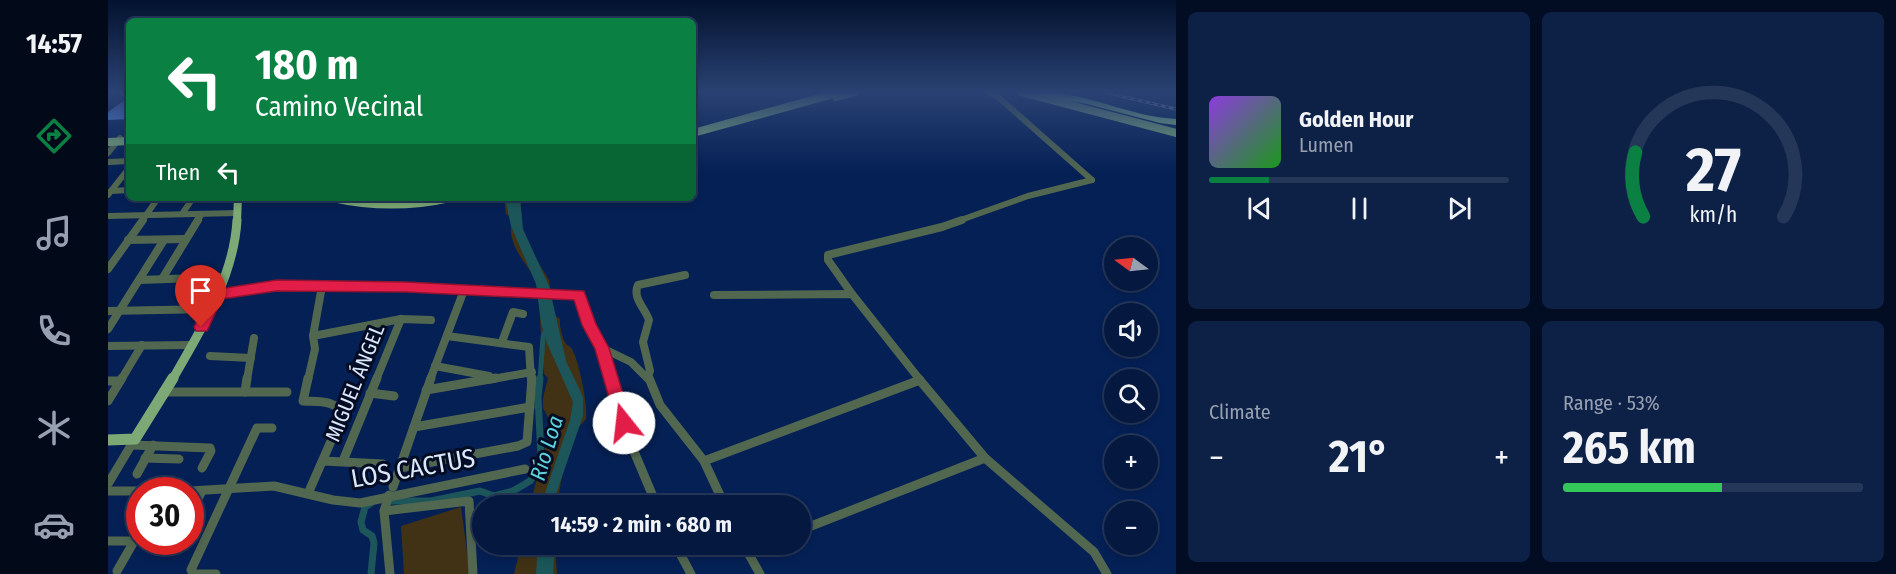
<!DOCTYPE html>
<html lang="en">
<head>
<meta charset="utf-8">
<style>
	body { margin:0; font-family:"Fira Sans Condensed",sans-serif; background:#0d2147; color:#f1f3f6; height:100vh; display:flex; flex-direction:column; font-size:22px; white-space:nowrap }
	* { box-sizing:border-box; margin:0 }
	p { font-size:20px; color:#97a0b1 }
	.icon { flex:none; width:33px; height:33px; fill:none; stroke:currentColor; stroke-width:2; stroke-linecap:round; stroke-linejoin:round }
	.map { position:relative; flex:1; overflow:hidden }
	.side { display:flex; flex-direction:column; gap:12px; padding:12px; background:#020d23; width:720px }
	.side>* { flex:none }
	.banner { position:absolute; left:18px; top:18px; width:570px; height:183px; border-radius:9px; box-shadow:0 3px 9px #0003,0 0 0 2px #253759; background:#0b8043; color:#fff; overflow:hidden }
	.needle { width:39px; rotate:285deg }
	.tools { position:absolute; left:996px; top:237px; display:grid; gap:12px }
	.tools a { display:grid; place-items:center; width:54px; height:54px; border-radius:50%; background:#041840; box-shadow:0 3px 9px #0003,0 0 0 2px #253759; font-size:30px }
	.speed { position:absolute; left:18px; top:477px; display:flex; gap:12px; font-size:30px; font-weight:700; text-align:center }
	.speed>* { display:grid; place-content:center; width:78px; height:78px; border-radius:50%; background:#041840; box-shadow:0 3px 9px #0003,0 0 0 2px #253759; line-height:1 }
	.speed .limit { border:9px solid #d22; background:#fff; color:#111 }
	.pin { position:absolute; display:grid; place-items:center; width:51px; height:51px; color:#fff; margin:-62px -26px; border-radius:50% 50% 50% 0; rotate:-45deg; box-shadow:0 0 6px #0007 }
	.pin .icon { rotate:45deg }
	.me { position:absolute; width:66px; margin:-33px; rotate:344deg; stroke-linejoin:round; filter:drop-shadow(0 0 4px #0008) }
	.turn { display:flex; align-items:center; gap:21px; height:126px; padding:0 30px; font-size:27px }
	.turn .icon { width:78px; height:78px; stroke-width:2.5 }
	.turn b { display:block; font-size:42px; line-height:51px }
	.then { display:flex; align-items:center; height:57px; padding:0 30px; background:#0003; gap:12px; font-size:22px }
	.big { font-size:45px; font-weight:700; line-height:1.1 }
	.side .tile { flex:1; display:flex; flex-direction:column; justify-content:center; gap:9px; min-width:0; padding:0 21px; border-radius:9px; background:#0d2147 }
	.side .dial { align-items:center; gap:0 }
	.dial svg { height:156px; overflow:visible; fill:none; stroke:#253759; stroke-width:7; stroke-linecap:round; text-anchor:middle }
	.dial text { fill:#f1f3f6; stroke:none }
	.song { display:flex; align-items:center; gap:18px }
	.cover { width:72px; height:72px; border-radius:9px; background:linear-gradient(135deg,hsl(270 70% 55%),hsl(120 70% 35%)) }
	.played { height:6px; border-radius:3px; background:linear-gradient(90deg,#0b8043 20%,#253759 20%) }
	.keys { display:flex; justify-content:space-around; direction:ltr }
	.heat { display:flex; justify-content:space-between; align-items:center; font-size:33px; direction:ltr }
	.charge { height:9px; border-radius:4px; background:linear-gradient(90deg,#34c759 53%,#253759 0) }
	.side .tiles { flex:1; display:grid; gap:12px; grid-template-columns:repeat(2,1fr) }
	.trip { position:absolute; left:364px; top:495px; width:339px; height:60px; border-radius:30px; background:#041840; box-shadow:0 3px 9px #0003,0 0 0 2px #253759; font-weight:700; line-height:60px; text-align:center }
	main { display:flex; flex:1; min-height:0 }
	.tabs { display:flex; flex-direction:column; width:108px; justify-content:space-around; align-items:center; background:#020a1a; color:#97a0b1 }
	.tabs .icon { width:42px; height:42px }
	.tabs .selected { color:#0b8043 }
	.tabs b { font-size:27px; color:#f1f3f6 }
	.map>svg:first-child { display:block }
</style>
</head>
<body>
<main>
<nav class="tabs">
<b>14:57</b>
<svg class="icon selected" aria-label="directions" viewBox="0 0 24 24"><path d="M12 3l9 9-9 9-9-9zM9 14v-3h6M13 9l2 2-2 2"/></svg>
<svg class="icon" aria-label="music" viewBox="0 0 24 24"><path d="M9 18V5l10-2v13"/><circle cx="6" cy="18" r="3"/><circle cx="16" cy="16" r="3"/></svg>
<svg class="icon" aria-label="phone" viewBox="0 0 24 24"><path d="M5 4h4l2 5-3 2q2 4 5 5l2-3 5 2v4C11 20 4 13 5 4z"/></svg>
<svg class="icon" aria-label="climate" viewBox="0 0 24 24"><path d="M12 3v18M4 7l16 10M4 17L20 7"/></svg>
<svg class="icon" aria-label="car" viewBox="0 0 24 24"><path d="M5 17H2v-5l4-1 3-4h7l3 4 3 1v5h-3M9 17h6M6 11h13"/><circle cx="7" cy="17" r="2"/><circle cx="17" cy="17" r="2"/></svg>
</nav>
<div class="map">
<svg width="1068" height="574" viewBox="0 0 1068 574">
	<rect width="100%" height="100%" fill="#052055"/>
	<g fill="#413215">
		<path d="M 396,198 L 414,198 L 410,220 L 423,251 L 441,280 L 446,315 L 452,319 C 451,324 454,337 457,342 C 459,346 461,345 464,349 C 471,361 480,405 478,419 L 468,430 L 456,464 L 449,505 L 422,505 L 441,432 L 441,419 L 435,408 L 435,398 L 440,378 L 436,374 C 434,355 433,336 432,318 C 431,309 434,298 431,289 C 424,265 397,249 404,219 L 398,214 Z"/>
		<polygon points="353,507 362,574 296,574 293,526"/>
		<polygon points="413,545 447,545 449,574 406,574"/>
	</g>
	<g fill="#1c565a">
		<polygon points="397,198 412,198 415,229 441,286 458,361 475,397 475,416 448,494 448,505 433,505 462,420 465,402 439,343 433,323 428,284 403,226"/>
		<polygon points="430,545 447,545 445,574 428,574"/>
	</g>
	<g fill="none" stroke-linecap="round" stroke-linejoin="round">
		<polyline stroke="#1c565a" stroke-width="5" points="432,380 435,337 438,329"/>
		<g stroke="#1c565a" stroke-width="7">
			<polyline points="281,501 323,501 372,491 386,496 405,491 422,481 431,467 433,455 430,398 432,378"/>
			<polyline points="263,503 257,507 253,522 255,530 264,536 266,543 263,574"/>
		</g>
	</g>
	<polygon fill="#598ae5" points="17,100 21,101 21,119 0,120 0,112"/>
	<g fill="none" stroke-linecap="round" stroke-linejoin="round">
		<g stroke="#52674f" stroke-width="6">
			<polyline points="880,92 889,96 984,180"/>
			<polyline points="0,153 12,138"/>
			<polyline points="0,162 21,161"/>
			<polyline points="3,191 21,190"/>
			<polyline points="0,195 21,168"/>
			<polyline points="74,214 85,198"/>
			<polyline points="0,216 130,213"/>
			<polyline points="34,221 50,198"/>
			<polyline points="89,221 94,214"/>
			<polyline points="850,221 920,196 984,180"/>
		</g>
		<g stroke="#52674f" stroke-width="8">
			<polyline points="20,240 78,239"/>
			<polyline points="0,269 35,220"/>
			<polyline points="54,279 90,220"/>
			<polyline points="32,280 116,277"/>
			<path d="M 110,294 L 169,286 L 298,287 L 471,295 C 481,324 495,350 503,380"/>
			<polyline points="744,294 720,260 720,255 834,227 854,220"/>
			<polyline points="606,295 744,294 812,380"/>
			<polyline points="0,311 104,309"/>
			<polyline points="0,329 56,240"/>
			<polyline points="205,336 293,319 323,320"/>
			<polyline points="339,336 421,347 423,380"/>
			<polyline points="394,342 405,312 415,314"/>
			<polyline points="0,346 83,345"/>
			<polyline points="494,348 523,362 541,380"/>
			<polyline points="102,356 143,358"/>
			<polyline points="327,366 381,376"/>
			<path d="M 540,376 L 542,371 L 535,342 L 541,320 C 537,308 524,298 530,285 L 577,275"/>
			<polyline points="13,380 34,345"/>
			<polyline points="139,380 146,338"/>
			<polyline points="200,380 207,349 205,336 214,286"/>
			<polyline points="268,380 293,319"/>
			<polyline points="322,380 356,290"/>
			<polyline points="379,380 424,372"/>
		</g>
		<g stroke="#52674f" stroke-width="9">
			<path d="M 200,378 L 195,401 C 209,402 230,399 234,416 L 202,489"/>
			<polyline points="503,378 522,442 549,506"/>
			<polyline points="541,378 552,405 596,461 617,506"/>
			<polyline points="810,378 877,458 986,552 999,574"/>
			<polyline points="0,381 12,381"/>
			<polyline points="318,390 388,378"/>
			<polyline points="55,392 179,392"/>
			<polyline points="137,392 139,378"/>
			<polyline points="262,393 286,396"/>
			<polyline points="0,401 14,378"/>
			<polyline points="306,427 422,407"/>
			<polyline points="24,445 102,448 103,451 94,468"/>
			<polyline points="37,458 71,459"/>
			<polyline points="215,461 275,464"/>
			<polyline points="235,461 269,378"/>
			<polyline points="596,461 812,380"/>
			<polyline points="292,468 410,446 419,442 424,378"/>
			<polyline points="29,474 45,445"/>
			<polyline points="0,484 25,442"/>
			<polyline points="285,487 323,378"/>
			<polyline points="0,491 32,491"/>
			<polyline points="82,491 166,486 225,500 252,503 417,469"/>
			<polyline points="281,495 276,511 282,574"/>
			<polyline points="276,511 361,501 365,574"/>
			<polyline points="82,514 94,491"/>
			<polyline points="693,530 877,458"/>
			<polyline points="0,541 26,541"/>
			<polyline points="567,544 583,574"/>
			<polyline points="635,544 652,574"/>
			<polyline points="639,552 657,544"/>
			<polyline points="9,571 32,531"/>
			<polyline points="108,574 86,574 83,570 149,428 164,428"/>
		</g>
		<g stroke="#7da977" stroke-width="8">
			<polyline points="16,92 21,95"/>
			<polyline points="913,92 1068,133"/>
			<polyline points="728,97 747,92"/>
			<polyline points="585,133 733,92"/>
			<polyline points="0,142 21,141"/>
			<path d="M 225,198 C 265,207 302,207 342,198"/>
			<polyline points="129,221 130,198"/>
		</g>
		<path stroke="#7da977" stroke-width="9" d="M 64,380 C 92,332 126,277 129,220"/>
		<polyline stroke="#7da977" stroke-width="11" points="0,440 27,439 65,378"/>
		<path fill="#8ec387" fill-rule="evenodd" d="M 932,92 C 979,92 1022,117 1068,119 L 1068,125 L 1052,123 L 979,104 L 935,96 L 932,96 Z"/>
		<g stroke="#899bbc" stroke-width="3">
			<polyline id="rail" points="995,92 1068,109"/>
		</g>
		<use href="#rail" stroke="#030c23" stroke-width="1.5" stroke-dasharray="4" stroke-linecap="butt"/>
	</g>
	<linearGradient id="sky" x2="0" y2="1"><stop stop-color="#03122f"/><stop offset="0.53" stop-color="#2a4273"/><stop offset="1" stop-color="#2a4273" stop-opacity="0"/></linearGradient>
	<rect width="1068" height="173" fill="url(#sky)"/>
	<polygon fill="#e11d48" stroke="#92132f" stroke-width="1.5" points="169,280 298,282 476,291 488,324 501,348 524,423 522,429 516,431 510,429 487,349 474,325 466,300 298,292 169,291 114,299 99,331 88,331 86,327 105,290"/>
	<g text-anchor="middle" stroke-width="6" stroke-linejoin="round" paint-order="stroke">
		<g font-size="21" fill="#dbe7fb" stroke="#030c23">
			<text transform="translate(247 383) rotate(-68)" y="7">MIGUEL ÁNGEL</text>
		</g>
		<g font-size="22" font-style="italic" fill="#5dd4dd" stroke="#030c23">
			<text transform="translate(438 448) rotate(-73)" y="8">Río Loa</text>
		</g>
		<g font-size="26" fill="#dbe7fb" stroke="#030c23">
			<text transform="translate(305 468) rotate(-10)" y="9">LOS CACTUS</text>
		</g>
	</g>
</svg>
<div class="tools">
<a><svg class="needle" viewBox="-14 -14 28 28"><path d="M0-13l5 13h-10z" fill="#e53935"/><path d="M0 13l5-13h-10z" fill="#97a0b1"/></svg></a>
<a><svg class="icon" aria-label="sound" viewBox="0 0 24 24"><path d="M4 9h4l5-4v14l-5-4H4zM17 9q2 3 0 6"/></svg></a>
<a><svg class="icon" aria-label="search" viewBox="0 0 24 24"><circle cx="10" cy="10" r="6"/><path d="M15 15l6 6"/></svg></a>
<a>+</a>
<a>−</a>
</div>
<div class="speed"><div class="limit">30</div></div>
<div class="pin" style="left:93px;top:327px;background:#d93025"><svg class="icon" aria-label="arrive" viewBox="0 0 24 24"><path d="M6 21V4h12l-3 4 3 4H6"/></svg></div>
<svg class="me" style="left:516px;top:423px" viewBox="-20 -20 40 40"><circle r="19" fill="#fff"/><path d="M0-13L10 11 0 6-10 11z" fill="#e11d48"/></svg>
<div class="trip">14:59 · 2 min · 680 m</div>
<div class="banner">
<div class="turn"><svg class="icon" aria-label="left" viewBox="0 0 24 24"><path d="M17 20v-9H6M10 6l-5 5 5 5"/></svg><div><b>180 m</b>Camino Vecinal</div></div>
<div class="then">Then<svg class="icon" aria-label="left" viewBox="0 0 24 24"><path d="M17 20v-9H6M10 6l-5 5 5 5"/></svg></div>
</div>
</div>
<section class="side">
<div class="tiles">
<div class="tile">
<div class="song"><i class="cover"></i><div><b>Golden Hour</b><p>Lumen</p></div></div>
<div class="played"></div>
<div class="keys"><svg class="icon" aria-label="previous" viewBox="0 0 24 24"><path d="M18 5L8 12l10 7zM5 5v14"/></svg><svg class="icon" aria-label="pause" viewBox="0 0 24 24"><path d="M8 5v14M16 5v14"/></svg><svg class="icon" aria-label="next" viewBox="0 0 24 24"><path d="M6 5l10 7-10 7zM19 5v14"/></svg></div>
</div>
<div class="tile dial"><svg viewBox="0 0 100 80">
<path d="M14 69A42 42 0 1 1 86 69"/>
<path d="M14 69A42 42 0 0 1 10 36" stroke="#0b8043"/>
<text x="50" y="56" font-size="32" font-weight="700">27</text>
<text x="50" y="72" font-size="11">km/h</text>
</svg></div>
<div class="tile"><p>Climate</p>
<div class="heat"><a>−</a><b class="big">21°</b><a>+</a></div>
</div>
<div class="tile"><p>Range · 53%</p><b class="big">265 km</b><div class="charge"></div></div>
</div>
</section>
</main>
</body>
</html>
